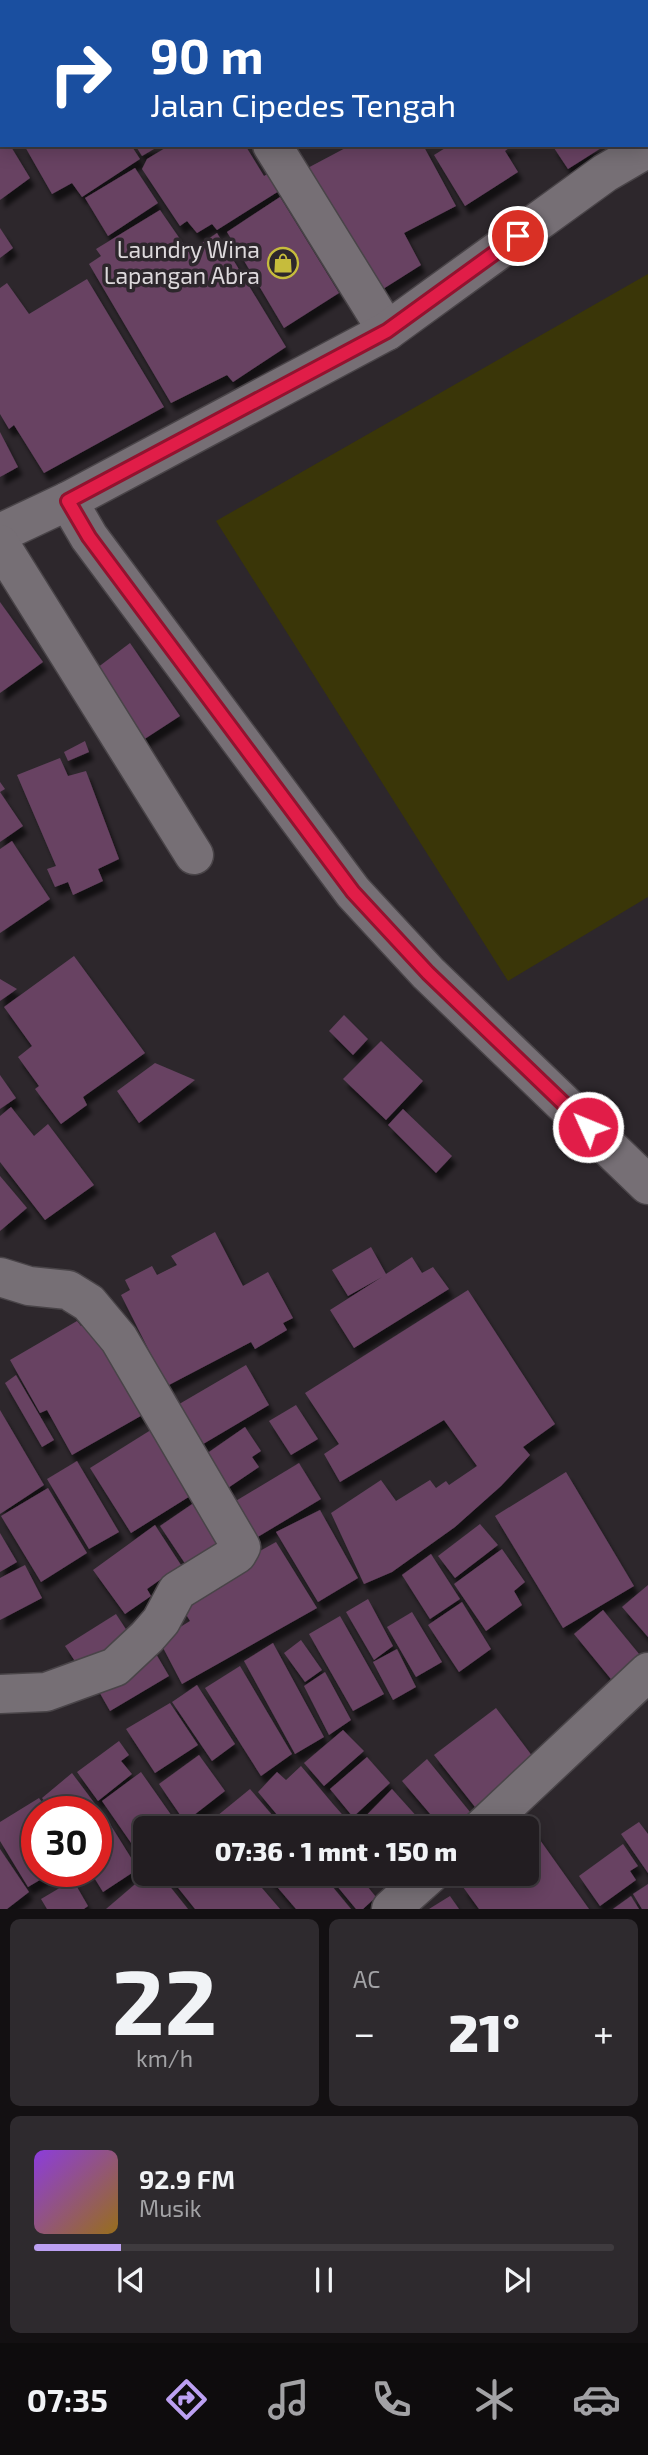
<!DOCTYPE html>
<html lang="id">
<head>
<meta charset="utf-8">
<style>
	body { margin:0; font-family:"Exo 2",sans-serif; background:#2e2a2e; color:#f1f3f6; height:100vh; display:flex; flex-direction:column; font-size:26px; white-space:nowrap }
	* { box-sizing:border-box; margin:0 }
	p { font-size:23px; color:#a2a2a5 }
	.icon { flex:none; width:38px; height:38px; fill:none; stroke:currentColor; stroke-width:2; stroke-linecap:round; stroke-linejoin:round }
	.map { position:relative; height:1909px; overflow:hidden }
	.panel { display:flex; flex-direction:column; gap:10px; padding:10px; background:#131012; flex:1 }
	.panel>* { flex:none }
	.top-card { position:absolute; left:0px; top:0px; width:649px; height:147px; box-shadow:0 4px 18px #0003,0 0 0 2px #3f3b3f; background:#1a4fa0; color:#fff; overflow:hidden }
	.speed { position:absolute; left:21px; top:1796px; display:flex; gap:14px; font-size:35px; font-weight:700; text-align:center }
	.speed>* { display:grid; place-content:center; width:91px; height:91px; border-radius:50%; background:#221d21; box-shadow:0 4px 18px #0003,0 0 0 2px #3f3b3f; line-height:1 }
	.speed .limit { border:10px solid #d22; background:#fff; color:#111 }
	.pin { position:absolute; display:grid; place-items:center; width:60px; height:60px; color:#fff; margin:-30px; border:4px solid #fff; border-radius:50%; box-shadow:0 2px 7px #0007 }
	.me { position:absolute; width:77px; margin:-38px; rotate:314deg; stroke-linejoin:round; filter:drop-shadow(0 0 5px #0008) }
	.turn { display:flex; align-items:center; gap:24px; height:147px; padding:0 35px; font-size:32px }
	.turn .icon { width:91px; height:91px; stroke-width:2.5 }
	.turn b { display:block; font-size:49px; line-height:60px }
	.big { font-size:52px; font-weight:800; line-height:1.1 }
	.panel .card { flex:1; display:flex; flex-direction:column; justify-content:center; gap:10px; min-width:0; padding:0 24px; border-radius:10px; background:#2e2a2e }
	.panel .dial { align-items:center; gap:0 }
	.dial b { font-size:91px; line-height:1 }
	.song { display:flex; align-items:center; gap:21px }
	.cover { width:84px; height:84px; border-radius:10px; background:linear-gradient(135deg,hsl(270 70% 55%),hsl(40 70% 35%)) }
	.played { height:7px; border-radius:4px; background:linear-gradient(90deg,#bca0f2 15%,#3f3b3f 15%) }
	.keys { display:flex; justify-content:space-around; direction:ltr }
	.heat { display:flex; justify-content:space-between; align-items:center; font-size:38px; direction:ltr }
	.panel .tiles { flex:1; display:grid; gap:10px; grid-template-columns:1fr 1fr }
	.card:last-child { grid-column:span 2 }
	.trip { position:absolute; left:133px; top:1816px; width:406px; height:70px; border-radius:10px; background:#221d21; box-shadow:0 4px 18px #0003,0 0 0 2px #3f3b3f; font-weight:800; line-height:70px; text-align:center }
	.tabs { display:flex; height:112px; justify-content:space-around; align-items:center; background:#0e0c0d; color:#a2a2a5 }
	.tabs .icon { width:49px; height:49px }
	.tabs .selected { color:#bca0f2 }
	.tabs b { font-size:32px; color:#f1f3f6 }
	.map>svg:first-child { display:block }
</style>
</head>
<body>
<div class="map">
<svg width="648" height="1909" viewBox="0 0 648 1909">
	<defs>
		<filter id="shadow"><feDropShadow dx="4.5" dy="8" stdDeviation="2" flood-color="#0009"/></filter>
	</defs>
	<rect width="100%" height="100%" fill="#2d272c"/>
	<polygon fill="#3a3608" points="648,274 648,897 508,981 216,521"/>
	<g fill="#674362" filter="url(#shadow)">
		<polygon points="0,145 10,145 30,178 0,200"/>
		<polygon points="24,145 131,145 140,159 82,197 72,183 52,194"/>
		<polygon points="135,145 161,145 142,156"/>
		<polygon points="170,145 245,145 264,176 269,173 279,191 217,230 212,224 197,233 187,221 180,226 142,169 147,159"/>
		<polygon points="351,145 423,145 456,206 404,233 421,265 372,296 302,171"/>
		<polygon points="450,145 513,145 505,151 518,172 465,206 434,155"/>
		<polygon points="552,145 606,145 568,169"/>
		<polygon points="135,168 158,203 108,236 85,198"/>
		<polygon points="280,197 339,293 284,328 227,232"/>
		<polygon points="160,210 189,252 217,233 286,347 233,382 227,375 171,403 89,264 101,256 96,249"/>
		<polygon points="0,228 13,248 0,258"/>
		<polygon points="87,279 164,407 44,473 14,425 9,429 0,414 0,288 7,283 29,314"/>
		<polygon points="0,432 18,467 0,477"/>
		<polygon points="0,602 43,662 0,693"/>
		<polygon points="130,643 180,716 140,742 93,671"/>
		<polygon points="85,741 89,752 68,761 64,752"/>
		<polygon points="60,758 68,776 86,771 119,859 98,869 103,881 73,895 68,882 55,887 47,869 56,866 17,775"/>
		<polygon points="0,782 5,789 0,792 23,826 0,842"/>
		<polygon points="12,841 50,899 0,933 0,849"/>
		<polygon points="74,956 145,1053 83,1097 87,1105 61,1124 35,1089 39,1086 18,1057 32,1046 4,1007"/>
		<polygon points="0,979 17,989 0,1001"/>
		<polygon points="344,1015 368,1039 353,1055 329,1031"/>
		<polygon points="381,1041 423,1081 386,1120 343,1079"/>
		<polygon points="155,1063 195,1080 139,1123 117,1091"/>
		<polygon points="0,1075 16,1098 0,1109"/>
		<polygon points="11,1107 34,1136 48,1124 94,1185 45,1220 0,1162 0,1116"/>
		<polygon points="403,1109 452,1156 436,1173 388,1125"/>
		<polygon points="0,1176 27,1208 0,1231"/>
		<polygon points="215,1232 243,1286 268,1272 293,1318 283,1323 287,1330 255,1349 251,1342 167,1386 121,1295 130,1290 125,1280 152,1266 157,1275 177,1265 171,1256"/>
		<polygon points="371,1247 386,1274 412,1257 422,1273 433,1267 449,1289 354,1348 330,1310 382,1277 348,1296 332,1270"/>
		<polygon points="468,1290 555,1424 523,1447 530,1455 501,1486 455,1527 392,1572 364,1584 331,1513 381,1480 396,1501 430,1480 436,1488 446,1481 449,1485 477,1466 444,1420 340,1482 324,1454 339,1444 305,1393"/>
		<polygon points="93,1319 146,1413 72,1455 47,1410 40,1413 10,1360 77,1321 81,1326"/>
		<polygon points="246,1365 269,1405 193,1450 169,1410"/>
		<polygon points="16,1375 54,1440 42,1447 5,1383"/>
		<polygon points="296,1405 318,1439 291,1455 269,1421"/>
		<polygon points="0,1410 44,1485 0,1514"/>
		<polygon points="245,1427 261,1451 252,1457 259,1467 219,1494 196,1461"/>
		<polygon points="154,1428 195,1493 131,1533 90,1468"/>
		<polygon points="77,1461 119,1532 89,1549 47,1479"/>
		<polygon points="299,1463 321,1499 246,1544 224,1508"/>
		<polygon points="566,1472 634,1586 563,1628 495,1516"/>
		<polygon points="48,1488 87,1553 41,1582 1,1516"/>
		<polygon points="201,1498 227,1554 194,1577 160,1526"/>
		<polygon points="320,1510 358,1578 318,1602 276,1532"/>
		<polygon points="480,1524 498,1545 455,1578 438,1556"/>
		<polygon points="155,1525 181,1565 147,1589 151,1596 125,1614 93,1570"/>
		<polygon points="0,1533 17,1562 0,1572"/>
		<polygon points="276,1542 317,1608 182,1684 159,1640 190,1621 176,1598"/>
		<polygon points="502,1549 525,1582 514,1591 522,1605 486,1631 454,1584"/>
		<polygon points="431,1554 460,1599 430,1619 402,1575"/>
		<polygon points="25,1565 42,1598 0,1620 0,1578"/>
		<polygon points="648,1585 648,1637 622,1607"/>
		<polygon points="368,1599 393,1646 374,1660 346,1612"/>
		<polygon points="462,1602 491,1649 459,1672 428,1625"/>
		<polygon points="603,1610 644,1660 615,1684 574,1634"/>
		<polygon points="412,1612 442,1662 416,1677 387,1627"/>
		<polygon points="116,1614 135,1643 84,1675 65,1646"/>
		<polygon points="340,1616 384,1694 353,1711 309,1634"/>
		<polygon points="301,1640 322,1670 305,1682 284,1653"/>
		<polygon points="273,1643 324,1737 295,1754 244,1661"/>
		<polygon points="152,1647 169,1676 110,1711 93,1681"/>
		<polygon points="397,1649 416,1687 393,1700 373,1662"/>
		<polygon points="240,1666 292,1754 261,1776 205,1688"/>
		<polygon points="325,1672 351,1720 329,1735 304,1686"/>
		<polygon points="197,1685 235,1744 212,1761 172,1702"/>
		<polygon points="170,1703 198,1745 155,1773 126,1729"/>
		<polygon points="496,1708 536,1761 475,1807 434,1755"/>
		<polygon points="343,1730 364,1751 324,1786 304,1763"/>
		<polygon points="119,1741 129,1755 121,1761 132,1774 98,1801 77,1772"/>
		<polygon points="199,1755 225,1791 185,1822 159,1784"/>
		<polygon points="367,1757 390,1783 353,1817 330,1789"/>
		<polygon points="427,1759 470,1812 453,1829 443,1829 402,1781"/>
		<polygon points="301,1766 333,1804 355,1829 289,1829 258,1792 277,1772 286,1780"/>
		<polygon points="141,1772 181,1829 145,1829 145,1863 102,1801"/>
		<polygon points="72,1773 107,1820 96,1829 96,1811 52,1811 42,1798"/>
		<polygon points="250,1789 284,1829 227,1829 217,1816"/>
		<polygon points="392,1789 428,1829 365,1829 359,1823"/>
		<polygon points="39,1798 48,1811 37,1811 37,1871 55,1871 28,1887 0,1841 0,1822"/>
		<polygon points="518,1809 589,1909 479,1909 463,1887 481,1874 527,1874 527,1829 492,1829"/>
		<polygon points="639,1822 648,1834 648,1873 621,1834"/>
		<polygon points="110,1824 138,1869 103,1892 90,1871 96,1871 96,1834"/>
		<polygon points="623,1844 638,1866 630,1871 636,1880 600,1906 579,1876"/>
		<polygon points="0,1849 29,1892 7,1909 0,1909"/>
		<polygon points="147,1874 160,1874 188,1909 106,1909"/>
		<polygon points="167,1874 223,1874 232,1884 243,1874 250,1874 280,1909 195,1909"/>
		<polygon points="266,1874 322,1874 351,1909 296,1909"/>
		<polygon points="327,1874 369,1874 363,1881 376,1897 363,1909 356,1909"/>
		<polygon points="73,1880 88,1906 84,1909 47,1909 41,1899"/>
		<polygon points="648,1884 648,1909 642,1909 633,1894"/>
		<polygon points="450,1896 459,1909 429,1909"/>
		<polygon points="631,1896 639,1909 613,1909"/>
	</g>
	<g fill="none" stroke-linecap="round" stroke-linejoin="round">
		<g stroke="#494448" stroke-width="41">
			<g id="minor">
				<polyline points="272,145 387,331"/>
				<polyline points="68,501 89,537 353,892 428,973 648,1185"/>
				<polyline points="0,533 68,501 387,331 605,173 648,148"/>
				<polyline points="0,544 194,855"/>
				<polyline points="0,1277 29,1286 68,1290 89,1303 119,1339 241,1547 237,1554 177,1591 161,1621 147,1637 115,1667 46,1692 0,1694"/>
				<polyline points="481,1829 648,1672"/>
				<polyline points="391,1909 430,1874"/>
			</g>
		</g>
		<use href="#minor" stroke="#766f75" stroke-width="38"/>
	</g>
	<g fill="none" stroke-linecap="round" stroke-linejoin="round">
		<g stroke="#92132f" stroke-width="18">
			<polyline id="route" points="518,236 387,331 68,501 89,537 353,892 428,973 588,1127"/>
		</g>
		<use href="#route" stroke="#e11d48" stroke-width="12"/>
	</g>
	<defs>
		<g id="shop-ring" transform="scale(1.575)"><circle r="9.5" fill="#2d272c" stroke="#c6bc3c" stroke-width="1.5"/><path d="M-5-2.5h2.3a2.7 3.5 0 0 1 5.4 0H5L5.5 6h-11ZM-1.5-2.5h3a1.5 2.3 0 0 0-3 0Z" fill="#c6bc3c"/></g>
	</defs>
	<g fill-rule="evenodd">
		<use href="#shop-ring" x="283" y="263"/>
	</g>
	<g text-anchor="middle" stroke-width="7" stroke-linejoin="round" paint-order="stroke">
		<g font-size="23" fill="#ddd9dc" stroke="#2d272c" text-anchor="end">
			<text x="260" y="258">Laundry Wina<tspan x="260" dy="26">Lapangan Abra</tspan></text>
		</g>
	</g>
</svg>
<div class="speed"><div class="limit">30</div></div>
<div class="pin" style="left:518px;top:236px;background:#d93025"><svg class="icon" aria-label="arrive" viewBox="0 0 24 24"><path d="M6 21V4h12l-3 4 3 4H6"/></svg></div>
<svg class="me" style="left:588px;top:1127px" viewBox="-20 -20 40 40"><circle r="17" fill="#e11d48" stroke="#fff" stroke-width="3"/><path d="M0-11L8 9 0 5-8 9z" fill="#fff"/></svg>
<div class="trip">07:36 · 1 mnt · 150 m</div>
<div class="top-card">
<div class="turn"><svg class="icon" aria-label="right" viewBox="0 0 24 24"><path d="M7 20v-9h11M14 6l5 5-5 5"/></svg><div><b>90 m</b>Jalan Cipedes Tengah</div></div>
</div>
</div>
<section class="panel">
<div class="tiles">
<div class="card dial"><b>22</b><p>km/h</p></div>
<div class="card"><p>AC</p>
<div class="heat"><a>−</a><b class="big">21°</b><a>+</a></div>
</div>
<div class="card">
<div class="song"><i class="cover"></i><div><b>92.9 FM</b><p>Musik</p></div></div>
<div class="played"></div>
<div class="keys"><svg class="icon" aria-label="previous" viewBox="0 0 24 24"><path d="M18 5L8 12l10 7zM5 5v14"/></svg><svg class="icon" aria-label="pause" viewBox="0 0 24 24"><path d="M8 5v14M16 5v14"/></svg><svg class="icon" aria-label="next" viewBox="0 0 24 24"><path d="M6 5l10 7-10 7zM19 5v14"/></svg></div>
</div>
</div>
</section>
<nav class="tabs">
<b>07:35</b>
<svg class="icon selected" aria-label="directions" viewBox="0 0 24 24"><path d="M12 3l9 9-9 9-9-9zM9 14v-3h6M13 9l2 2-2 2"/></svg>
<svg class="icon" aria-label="music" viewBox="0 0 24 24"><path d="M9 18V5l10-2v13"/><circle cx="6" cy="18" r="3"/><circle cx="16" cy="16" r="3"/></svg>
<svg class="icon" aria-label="phone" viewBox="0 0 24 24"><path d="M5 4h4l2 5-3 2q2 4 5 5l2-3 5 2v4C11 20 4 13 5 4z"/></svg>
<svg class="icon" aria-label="climate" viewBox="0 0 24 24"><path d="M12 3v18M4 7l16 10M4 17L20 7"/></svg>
<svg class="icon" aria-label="car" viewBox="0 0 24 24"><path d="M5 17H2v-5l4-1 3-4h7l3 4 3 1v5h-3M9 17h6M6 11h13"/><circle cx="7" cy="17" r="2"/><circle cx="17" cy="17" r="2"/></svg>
</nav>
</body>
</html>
